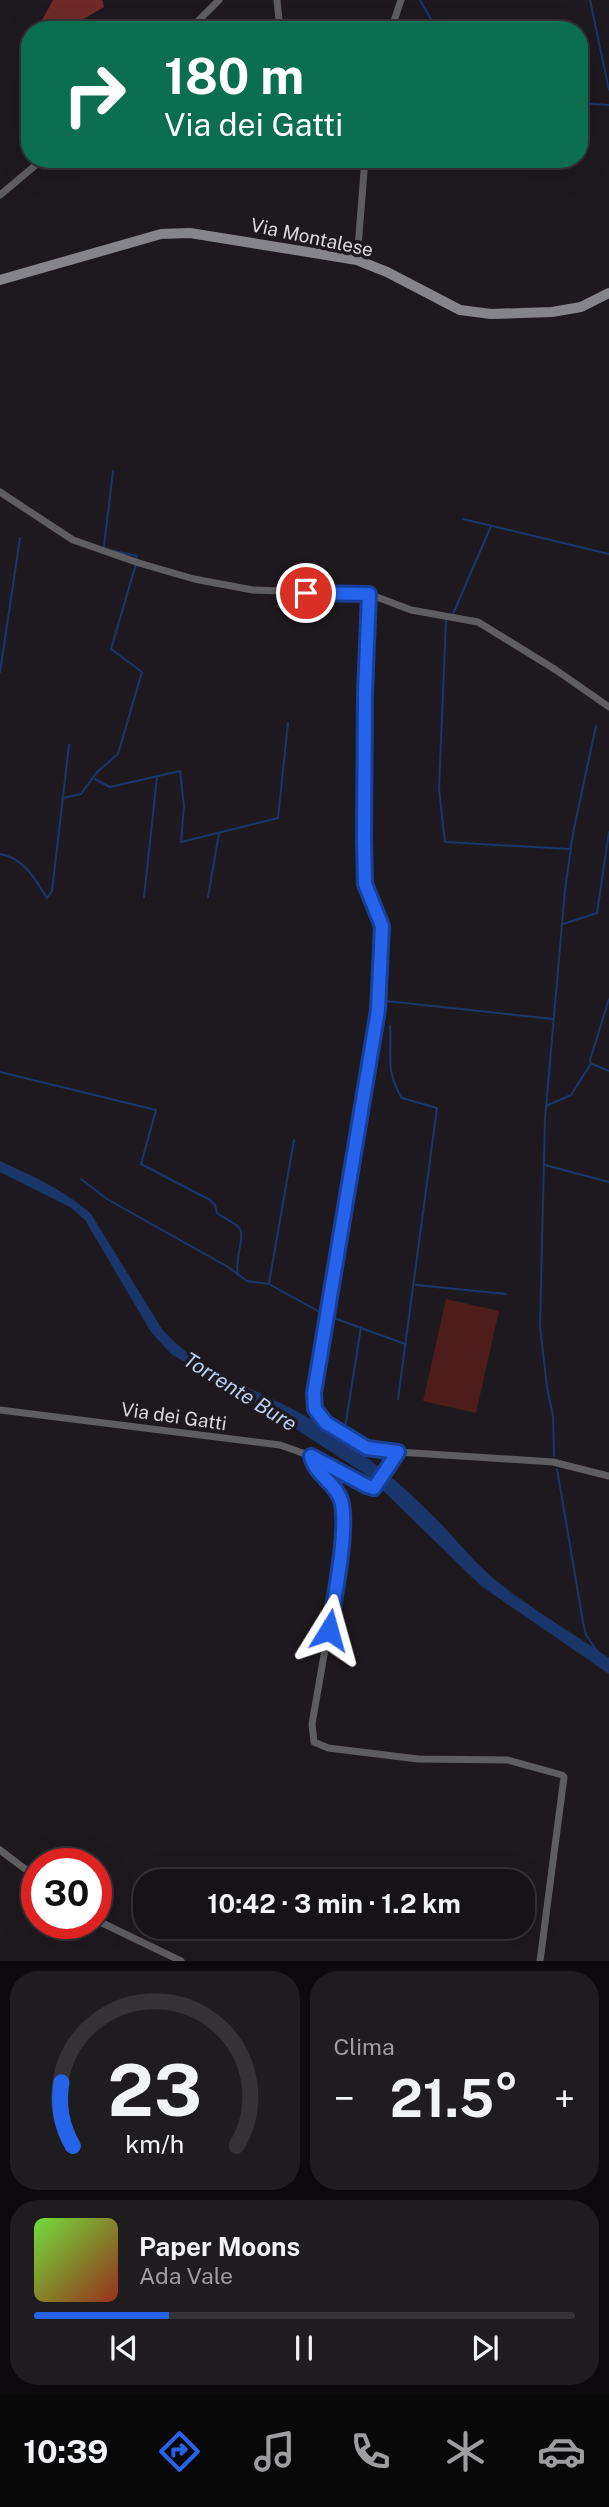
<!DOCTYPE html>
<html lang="it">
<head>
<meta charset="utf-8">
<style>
	body { margin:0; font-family:"Public Sans",sans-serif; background:#1f1c1f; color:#f1f3f6; height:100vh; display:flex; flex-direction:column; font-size:26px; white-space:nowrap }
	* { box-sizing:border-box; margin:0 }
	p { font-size:23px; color:#9e9ea1 }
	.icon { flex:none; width:38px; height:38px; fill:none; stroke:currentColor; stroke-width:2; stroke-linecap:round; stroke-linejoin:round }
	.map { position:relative; height:1961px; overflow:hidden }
	.details { display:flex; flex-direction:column; gap:10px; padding:10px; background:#0c0a0c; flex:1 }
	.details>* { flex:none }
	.banner { position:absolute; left:21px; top:21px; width:567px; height:147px; border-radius:28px; box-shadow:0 7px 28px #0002,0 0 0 2px #353235; background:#0b6e4f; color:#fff; overflow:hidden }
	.speed { position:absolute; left:21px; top:1848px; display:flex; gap:14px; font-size:35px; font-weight:700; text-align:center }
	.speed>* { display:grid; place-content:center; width:91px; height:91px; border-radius:50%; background:#161316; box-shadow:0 7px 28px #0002,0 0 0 2px #353235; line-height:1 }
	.speed .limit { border:10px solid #d22; background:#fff; color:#111 }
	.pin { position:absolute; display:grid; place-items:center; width:60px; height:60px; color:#fff; margin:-30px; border:4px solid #fff; border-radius:50%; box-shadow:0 2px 7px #0007 }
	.me { position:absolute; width:77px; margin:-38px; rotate:8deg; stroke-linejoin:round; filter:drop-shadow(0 0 5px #0008) }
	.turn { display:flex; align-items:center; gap:24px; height:147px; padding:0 28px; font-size:32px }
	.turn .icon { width:91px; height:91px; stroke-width:2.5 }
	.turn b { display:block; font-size:49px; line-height:60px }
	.big { font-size:52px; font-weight:700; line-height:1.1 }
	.details .tile { flex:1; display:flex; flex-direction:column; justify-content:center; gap:10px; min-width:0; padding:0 24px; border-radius:28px; background:#1f1c1f }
	.details .dial { align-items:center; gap:0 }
	.dial svg { height:182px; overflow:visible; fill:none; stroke:#353235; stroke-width:7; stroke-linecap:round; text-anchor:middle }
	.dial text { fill:#f1f3f6; stroke:none }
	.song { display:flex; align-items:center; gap:21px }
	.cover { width:84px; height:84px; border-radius:10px; background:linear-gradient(135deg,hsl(100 70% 55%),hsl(10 70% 35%)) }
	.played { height:7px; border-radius:4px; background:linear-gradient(90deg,#2563eb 25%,#353235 25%) }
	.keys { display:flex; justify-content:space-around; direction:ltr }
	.heat { display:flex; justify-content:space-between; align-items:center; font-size:38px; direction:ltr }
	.details .tiles { flex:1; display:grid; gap:10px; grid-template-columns:1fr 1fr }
	.tile:last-child { grid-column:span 2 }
	.trip { position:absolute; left:133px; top:1869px; width:402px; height:70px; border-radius:28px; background:#161316; box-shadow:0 7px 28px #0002,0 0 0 2px #353235; font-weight:700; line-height:70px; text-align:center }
	.tab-bar { display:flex; height:112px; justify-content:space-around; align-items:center; background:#090809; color:#9e9ea1 }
	.tab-bar .icon { width:49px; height:49px }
	.tab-bar .current { color:#2563eb }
	.tab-bar b { font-size:32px; color:#f1f3f6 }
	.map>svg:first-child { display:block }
</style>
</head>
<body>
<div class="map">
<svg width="609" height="1961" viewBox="0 0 609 1961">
	<rect width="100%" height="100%" fill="#1e191e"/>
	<polygon fill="#4c1d1a" points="446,1299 499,1311 476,1413 423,1401"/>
	<polygon fill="#702b28" points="53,0 102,0 104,7 65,30 41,30 41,22"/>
	<path fill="#1a356a" d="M 0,1161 C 32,1176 65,1190 91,1214 L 162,1329 C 204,1377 273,1393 325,1428 C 365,1454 403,1485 436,1519 C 457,1540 476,1565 499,1583 C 534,1611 573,1633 609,1658 L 609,1674 L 481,1586 L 368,1476 L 253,1401 L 171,1354 L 151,1332 L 85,1220 L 70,1207 L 0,1172 Z"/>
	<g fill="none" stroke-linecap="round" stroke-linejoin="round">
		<g stroke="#1a356a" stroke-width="2">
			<polyline points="420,0 437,30"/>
			<polyline points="590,0 609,90"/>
			<polyline points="579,103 609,105"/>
			<polyline points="463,519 609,554"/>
			<polyline points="104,546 113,471"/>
			<polyline points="114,551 137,556 136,558"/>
			<polyline points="453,614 491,526"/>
			<polyline points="446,620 439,789 445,842 569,849"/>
			<polyline points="0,672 20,538"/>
			<polyline points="95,779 110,787 180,771 184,806 181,842 278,818 288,723"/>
			<polyline points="63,798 81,794 97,772 118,754 142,672 111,649 136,564"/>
			<path d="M 0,854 C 24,858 35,879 47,898 L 52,891 L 69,745"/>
			<polyline points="144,897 157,777"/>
			<polyline points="208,897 219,833"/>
			<polyline points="563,924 597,913 609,832"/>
			<polyline points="386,1001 553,1019"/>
			<path d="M 390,1026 C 392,1057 385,1070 402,1098 L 437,1108 L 398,1399"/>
			<polyline points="591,1064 590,1060 609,999"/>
			<polyline points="592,1064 609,1071"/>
			<path d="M 0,1072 L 156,1110 L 141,1164 L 210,1200 L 215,1205 L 217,1213 C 223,1218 236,1223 240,1229 C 245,1237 234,1262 238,1275"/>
			<polyline points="546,1108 548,1105 571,1095 590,1065"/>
			<polyline points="545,1165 609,1182"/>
			<polyline points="81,1179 107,1199 228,1267 247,1281 269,1284 325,1315"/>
			<polyline points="269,1283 294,1140"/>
			<polyline points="416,1285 506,1294"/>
			<polyline points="331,1317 405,1344"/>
			<polyline points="345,1428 361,1327"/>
			<polyline points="554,1456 553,1416 547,1387 540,1326 545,1119 565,890 573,833 596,726"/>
			<polyline points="557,1469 583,1622 586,1635 597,1651"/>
		</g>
		<g stroke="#5e5e61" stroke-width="7">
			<polyline points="277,0 280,30"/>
			<polyline points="189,30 219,0"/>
			<polyline points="391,30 401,0"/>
			<polyline points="0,195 43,159"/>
			<polyline points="357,260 365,159"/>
			<polyline points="0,492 73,540 139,563 194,579 253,590 369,594 411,610 478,622 556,670 609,707"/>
			<polyline points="369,594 364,693 364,839 365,884 382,926 378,1010 314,1393 315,1409 326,1423 367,1448 398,1452"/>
			<polyline points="0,1410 280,1445 311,1456 372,1488 377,1486 398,1452 553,1462 609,1476"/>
			<polyline points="311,1456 314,1467 338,1493 343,1520 332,1609 312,1724 314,1742 328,1748 418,1759 508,1760 562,1775 564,1777 540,1961"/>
			<polyline points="0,1850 37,1878"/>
			<polyline points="96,1920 181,1961"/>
		</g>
		<polyline stroke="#85848a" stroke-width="10" points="0,280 161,234 190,233 357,260 387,272 460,310 491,314 552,312 581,307 609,293"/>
	</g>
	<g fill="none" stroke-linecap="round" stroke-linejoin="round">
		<g stroke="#184099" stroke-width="18">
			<path id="route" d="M 306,593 L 369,594 L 365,693 L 364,839 L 365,884 L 382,926 L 378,1010 L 314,1393 L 315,1409 L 326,1423 L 367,1448 L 398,1452 L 374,1488 L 367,1486 L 311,1456 C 315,1475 335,1482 341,1500 C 349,1528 334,1600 329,1630"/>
		</g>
		<use href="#route" stroke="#2563eb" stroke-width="12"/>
	</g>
	<g text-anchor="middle" stroke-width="7" stroke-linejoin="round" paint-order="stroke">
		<g font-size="19" fill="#dcd8dc" stroke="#1e191e">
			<text transform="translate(312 237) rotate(12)" y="7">Via Montalese</text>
			<text transform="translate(174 1416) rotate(8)" y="7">Via dei Gatti</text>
		</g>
		<g font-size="21" font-style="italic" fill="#bbcef0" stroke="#1e191e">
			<text transform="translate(240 1392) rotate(32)" y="7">Torrente Bure</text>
		</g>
	</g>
</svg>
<div class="speed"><div class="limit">30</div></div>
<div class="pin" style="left:306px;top:593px;background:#d93025"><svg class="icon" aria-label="arrive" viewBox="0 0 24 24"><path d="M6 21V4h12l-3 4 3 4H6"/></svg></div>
<svg class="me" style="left:329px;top:1630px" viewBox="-20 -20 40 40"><path d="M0-17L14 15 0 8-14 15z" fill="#2563eb" stroke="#fff" stroke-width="4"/></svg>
<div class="trip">10:42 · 3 min · 1.2 km</div>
<div class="banner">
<div class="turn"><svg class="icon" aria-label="right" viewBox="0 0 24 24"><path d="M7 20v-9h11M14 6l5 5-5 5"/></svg><div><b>180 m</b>Via dei Gatti</div></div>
</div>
</div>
<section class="details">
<div class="tiles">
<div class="tile dial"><svg viewBox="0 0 100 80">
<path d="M14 69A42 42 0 1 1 86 69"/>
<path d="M14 69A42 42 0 0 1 9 41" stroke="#2563eb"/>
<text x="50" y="56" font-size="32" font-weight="700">23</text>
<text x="50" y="72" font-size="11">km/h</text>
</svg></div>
<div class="tile"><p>Clima</p>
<div class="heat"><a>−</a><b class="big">21.5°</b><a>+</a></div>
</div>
<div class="tile">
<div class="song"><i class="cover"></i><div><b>Paper Moons</b><p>Ada Vale</p></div></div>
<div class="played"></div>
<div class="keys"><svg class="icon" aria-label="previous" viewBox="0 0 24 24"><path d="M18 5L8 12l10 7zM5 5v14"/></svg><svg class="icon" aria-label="pause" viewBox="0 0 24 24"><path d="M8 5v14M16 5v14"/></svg><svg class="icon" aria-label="next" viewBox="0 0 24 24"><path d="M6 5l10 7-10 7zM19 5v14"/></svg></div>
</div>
</div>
</section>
<nav class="tab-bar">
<b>10:39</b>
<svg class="icon current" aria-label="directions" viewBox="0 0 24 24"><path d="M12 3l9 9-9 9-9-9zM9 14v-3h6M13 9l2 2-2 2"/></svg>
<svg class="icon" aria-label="music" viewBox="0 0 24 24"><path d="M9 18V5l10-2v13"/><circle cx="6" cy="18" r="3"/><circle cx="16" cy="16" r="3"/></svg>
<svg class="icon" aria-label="phone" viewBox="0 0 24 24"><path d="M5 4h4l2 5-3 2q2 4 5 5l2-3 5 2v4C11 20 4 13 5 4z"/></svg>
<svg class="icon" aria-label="climate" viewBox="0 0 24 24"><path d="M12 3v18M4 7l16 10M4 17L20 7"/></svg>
<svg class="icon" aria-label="car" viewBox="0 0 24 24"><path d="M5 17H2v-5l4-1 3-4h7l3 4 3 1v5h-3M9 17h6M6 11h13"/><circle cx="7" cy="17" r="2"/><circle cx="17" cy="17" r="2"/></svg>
</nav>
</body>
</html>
